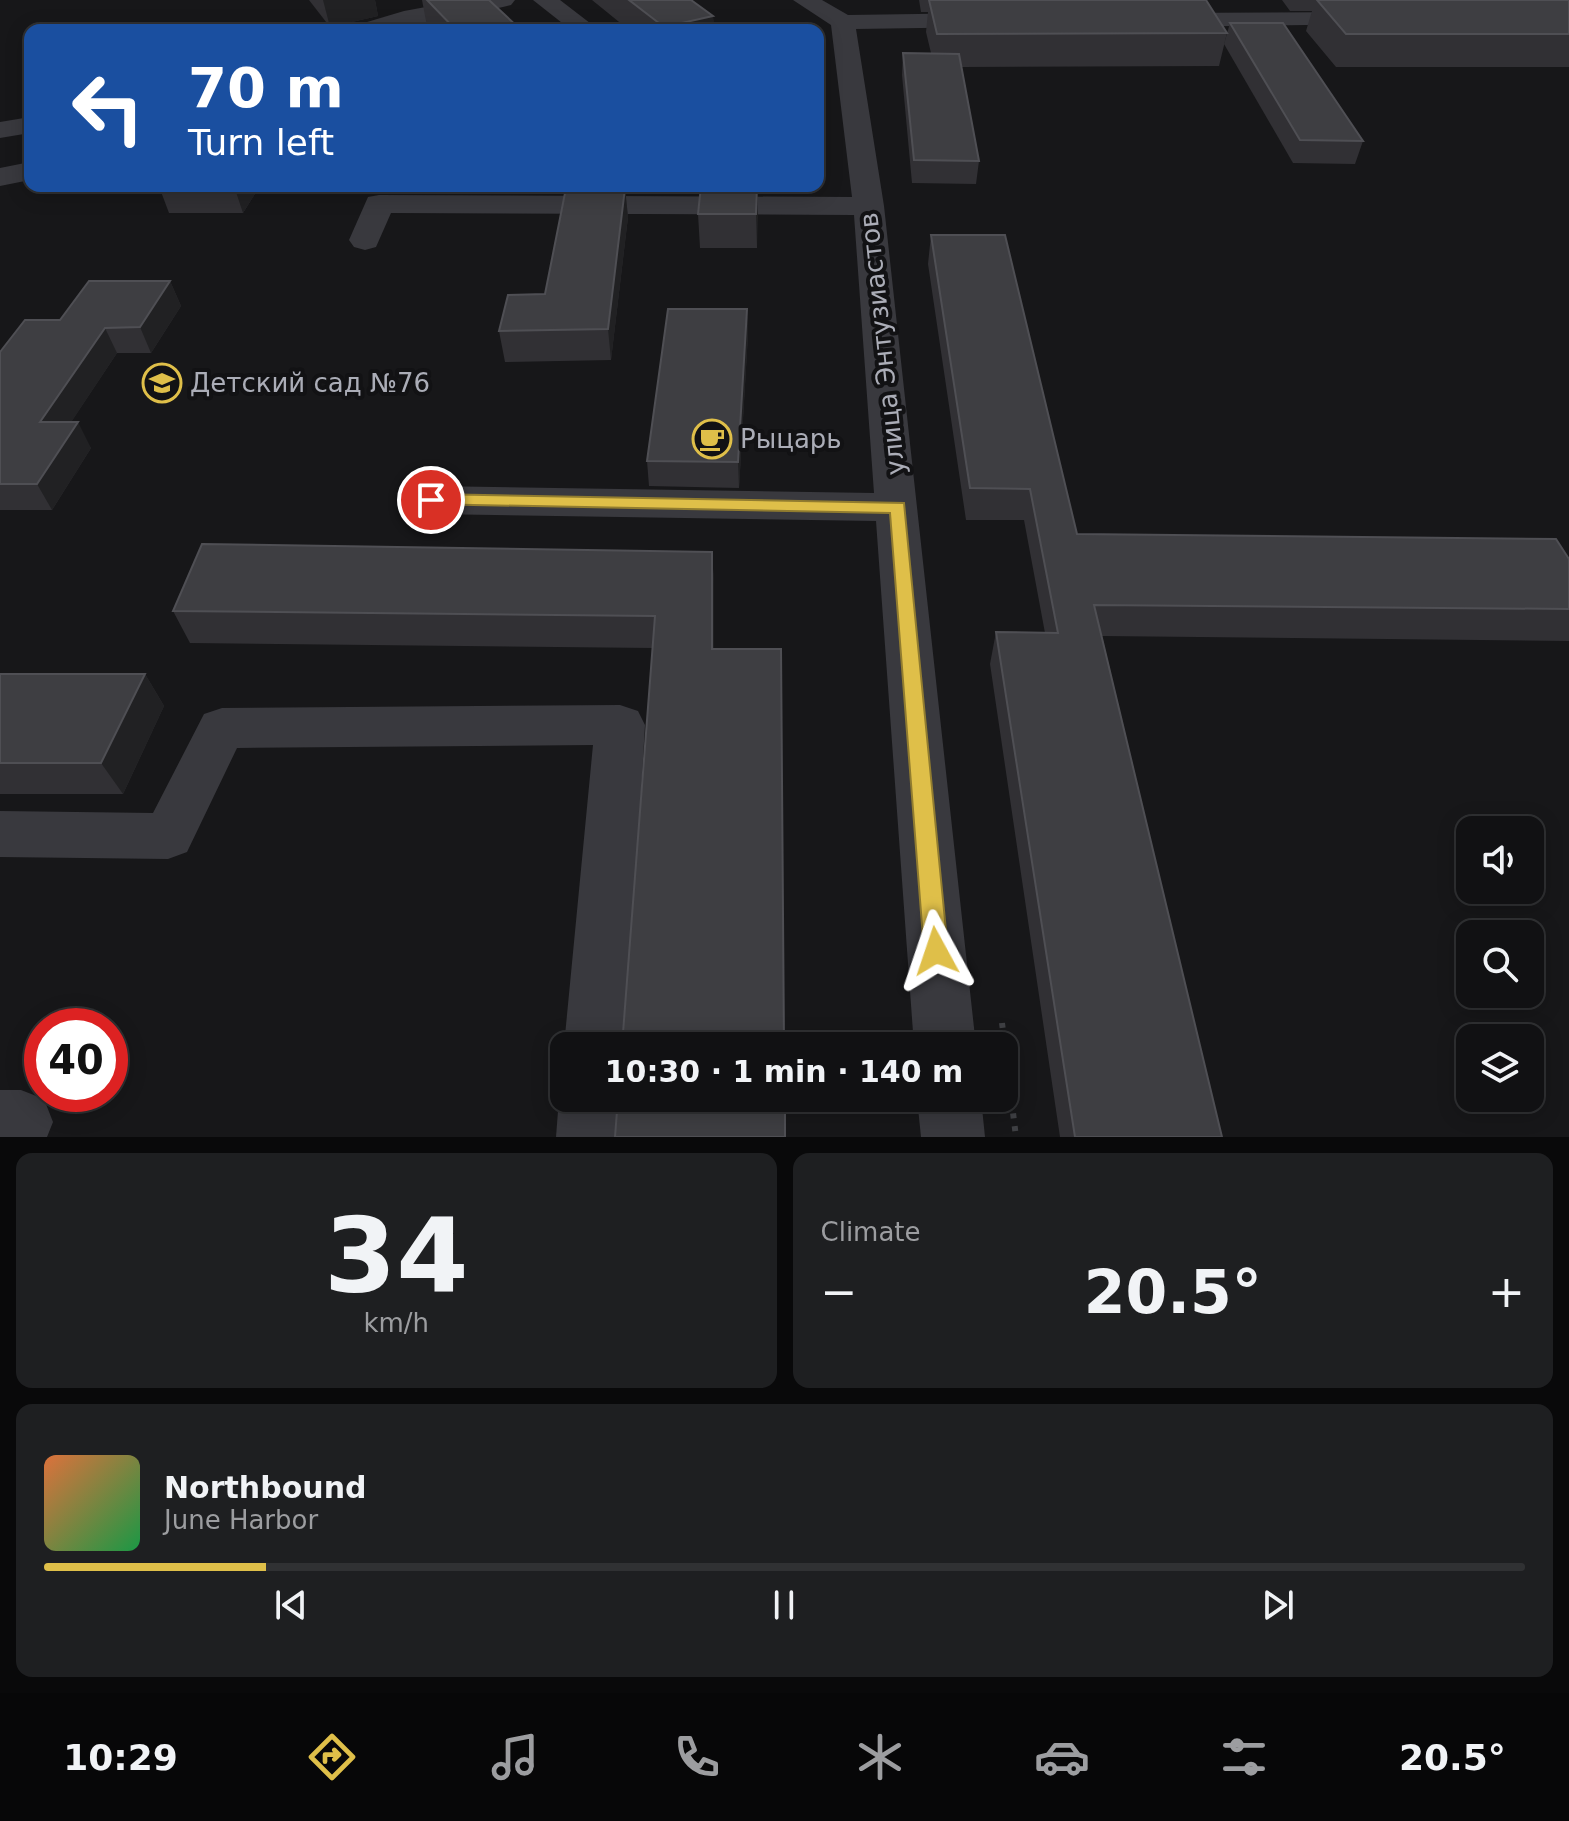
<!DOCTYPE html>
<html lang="en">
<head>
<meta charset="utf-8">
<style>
	body { margin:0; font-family:"DejaVu Sans",sans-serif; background:#1e1f21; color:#f1f3f6; height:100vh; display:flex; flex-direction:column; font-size:30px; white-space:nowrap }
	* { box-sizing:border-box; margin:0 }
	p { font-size:26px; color:#9c9da0 }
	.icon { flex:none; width:44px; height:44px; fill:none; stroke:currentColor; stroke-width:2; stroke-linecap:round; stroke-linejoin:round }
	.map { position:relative; height:1137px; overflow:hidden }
	.sheet { display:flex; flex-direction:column; gap:16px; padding:16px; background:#09090a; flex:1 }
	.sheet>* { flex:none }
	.top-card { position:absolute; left:24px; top:24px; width:800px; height:168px; border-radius:16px; box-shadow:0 4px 20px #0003,0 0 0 2px #303133; background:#1a4fa0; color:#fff; overflow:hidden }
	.buttons { position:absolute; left:1456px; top:816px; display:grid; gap:16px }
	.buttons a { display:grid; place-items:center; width:88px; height:88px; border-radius:16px; background:#111113; box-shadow:0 4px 20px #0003,0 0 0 2px #303133; font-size:40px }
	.speed { position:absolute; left:24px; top:1008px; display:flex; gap:16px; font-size:40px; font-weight:700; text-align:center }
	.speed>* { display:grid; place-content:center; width:104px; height:104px; border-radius:50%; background:#111113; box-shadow:0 4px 20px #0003,0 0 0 2px #303133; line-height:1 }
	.speed .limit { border:12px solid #d22; background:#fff; color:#111 }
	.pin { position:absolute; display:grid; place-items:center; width:68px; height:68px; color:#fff; margin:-34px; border:4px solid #fff; border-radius:50%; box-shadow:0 2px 8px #0007 }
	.me { position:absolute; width:88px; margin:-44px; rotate:355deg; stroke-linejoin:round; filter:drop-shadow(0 0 6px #0008) }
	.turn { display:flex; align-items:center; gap:28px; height:168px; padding:0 32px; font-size:36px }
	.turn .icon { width:104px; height:104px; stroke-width:2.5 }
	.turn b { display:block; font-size:56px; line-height:68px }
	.big { font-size:60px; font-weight:700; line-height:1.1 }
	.sheet .card { flex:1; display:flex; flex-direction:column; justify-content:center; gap:12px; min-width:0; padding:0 28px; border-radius:16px; background:#1e1f21 }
	.sheet .dial { align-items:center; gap:0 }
	.dial b { font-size:104px; line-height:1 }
	.song { display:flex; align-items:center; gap:24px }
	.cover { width:96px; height:96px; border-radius:12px; background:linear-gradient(135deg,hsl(20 70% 55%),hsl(140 70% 35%)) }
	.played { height:8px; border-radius:4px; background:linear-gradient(90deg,#dfbf49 15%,#303133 15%) }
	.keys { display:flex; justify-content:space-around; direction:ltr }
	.heat { display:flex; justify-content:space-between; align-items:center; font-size:44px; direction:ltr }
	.sheet .tiles { flex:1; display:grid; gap:16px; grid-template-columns:1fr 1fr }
	.card:last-child { grid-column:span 2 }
	.trip { position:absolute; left:550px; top:1032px; width:468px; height:80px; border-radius:16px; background:#111113; box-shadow:0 4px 20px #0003,0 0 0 2px #303133; font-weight:700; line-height:80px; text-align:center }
	.menu { display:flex; height:128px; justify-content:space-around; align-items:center; background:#070708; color:#9c9da0 }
	.menu .icon { width:56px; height:56px }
	.menu .current { color:#dfbf49 }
	.menu b { font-size:36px; color:#f1f3f6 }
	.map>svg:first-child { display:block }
</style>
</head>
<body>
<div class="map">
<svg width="1569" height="1137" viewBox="0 0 1569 1137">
	<rect width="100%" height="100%" fill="#171719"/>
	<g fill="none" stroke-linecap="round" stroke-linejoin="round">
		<polyline stroke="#3f4044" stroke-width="6" stroke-dasharray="5 8" stroke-linecap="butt" points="1002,1023 1016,1137"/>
		<g fill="#39393e" fill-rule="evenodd">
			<polygon points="464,0 515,0 511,5 503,7 391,30 354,30 357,25 404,11"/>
			<polygon points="533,0 560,0 599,30 571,30"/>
			<polygon points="793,0 822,0 848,15 987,13 995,15 999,20 995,25 987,27 856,29 884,206 976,1046 914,1046 876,521 431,514 416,510 410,500 416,490 431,486 874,493 854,215 391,213 376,247 365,250 354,247 349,240 368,197 379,195 852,197 831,25"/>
			<polygon points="1371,12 1379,14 1383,19 1379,24 1159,27 1151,25 1147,20 1151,15 1159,13"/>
			<polygon points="30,117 30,133 0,138 0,122"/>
			<polygon points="30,162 30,180 0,186 0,168"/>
			<polygon points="620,705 638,711 645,725 626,1046 564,1046 593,745 237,748 187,852 168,859 0,857 0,811 153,813 204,714 222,708"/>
			<polygon points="564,1087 564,1098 623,1098 620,1137 556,1137 559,1098"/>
			<polygon points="0,1090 21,1090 44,1099 53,1122 47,1137 0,1137"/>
			<polygon points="917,1098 981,1098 985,1137 921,1137"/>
		</g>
	</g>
	<g fill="#313034">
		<polygon points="309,0 375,0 378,16 330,27"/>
		<polygon points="422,0 489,0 521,30 431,30 427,26"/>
		<polygon points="592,0 691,0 713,16 714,30 629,30"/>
		<polygon points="919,0 1206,0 1227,33 1219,66 961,67 979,161 976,184 912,183 902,75 903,53 931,53 926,32 928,12 921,12"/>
		<polygon points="1282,0 1569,0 1569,67 1336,67 1306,31 1312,11 1290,11"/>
		<polygon points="1230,23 1363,141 1355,164 1293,163 1224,44"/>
		<polygon points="260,186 243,213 169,213 160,189"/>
		<polygon points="701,186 771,186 771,194 757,194 757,248 700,248 698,214"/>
		<polygon points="625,188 628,217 611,360 505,362 499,331 545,294"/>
		<polygon points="931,235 1077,534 1569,559 1569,641 1102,636 1222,1137 1060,1137 990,664 996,632 1045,633 1024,520 966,520 928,264"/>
		<polygon points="170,281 181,306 151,353 117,353 71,422 91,448 52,510 0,510 0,352 60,320"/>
		<polygon points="747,309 748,334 739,488 649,486 647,461"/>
		<polygon points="712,552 714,584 653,648 190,643 173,611"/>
		<polygon points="0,674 145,674 164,706 123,794 0,794"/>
	</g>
	<g fill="#212123">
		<polygon points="323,0 375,0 378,16 330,27"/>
		<polygon points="713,16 714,30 664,30 664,27"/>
		<polygon points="237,186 260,186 243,213 235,189"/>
		<polygon points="757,186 758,218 757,248 756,214"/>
		<polygon points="625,188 628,217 611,360 608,329"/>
		<polygon points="170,281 181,306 151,353 140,327"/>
		<polygon points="747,309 748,334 739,488 738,462"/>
		<polygon points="105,328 117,353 54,448 40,422"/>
		<polygon points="78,422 91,448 52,510 37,484"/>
		<polygon points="712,552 714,584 714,681 712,649"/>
		<polygon points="145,674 164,706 123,794 101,763"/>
	</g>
	<g fill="#3e3e42" stroke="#4f4f54" stroke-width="2">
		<polygon points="427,0 489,0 521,30 456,30"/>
		<polygon points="629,0 691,0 713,16 664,27"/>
		<polygon points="929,0 1206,0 1227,33 937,34"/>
		<polygon points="1317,0 1569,0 1569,34 1346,34"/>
		<polygon points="1230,23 1283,23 1363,141 1300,140"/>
		<rect x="718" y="27" width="55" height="3"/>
		<polygon points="903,53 959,54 979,161 914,160"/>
		<polygon points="162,186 237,186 235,189 160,189"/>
		<polygon points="701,186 757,186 756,214 698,214"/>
		<polygon points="566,188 625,188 608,329 499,331 508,295 545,294"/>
		<polygon points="931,235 1005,235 1077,534 1556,539 1569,559 1569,609 1094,605 1222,1137 1075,1137 996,632 1058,633 1030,489 970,488"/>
		<polygon points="89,281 170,281 140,327 105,328 40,422 78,422 37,484 0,484 0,352 25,320 60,320"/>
		<polygon points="668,309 747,309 738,462 647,461"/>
		<polygon points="202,544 712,552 712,649 781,649 784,1046 622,1046 655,616 173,611"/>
		<polygon points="0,674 145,674 101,763 0,763"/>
		<polygon points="618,1098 785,1098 785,1137 615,1137"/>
	</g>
	<polygon fill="#dfbf49" stroke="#917c2f" stroke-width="2" points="431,494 904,503 948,951 945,959 936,962 928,959 924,951 890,513 425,504 423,500 425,496"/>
	<defs>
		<g id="school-ring" transform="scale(2)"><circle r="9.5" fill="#121214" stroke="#dfbf49" stroke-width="1.5"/><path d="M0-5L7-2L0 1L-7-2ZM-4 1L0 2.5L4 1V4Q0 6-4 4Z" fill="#dfbf49"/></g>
		<g id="cafe-ring" transform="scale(2)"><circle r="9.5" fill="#121214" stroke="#dfbf49" stroke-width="1.5"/><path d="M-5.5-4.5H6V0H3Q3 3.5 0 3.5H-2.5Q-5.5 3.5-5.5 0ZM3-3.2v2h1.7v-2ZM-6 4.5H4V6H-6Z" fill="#dfbf49"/></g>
	</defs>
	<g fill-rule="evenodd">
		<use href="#school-ring" x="162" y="383"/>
		<use href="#cafe-ring" x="712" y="439"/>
	</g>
	<g text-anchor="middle" stroke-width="8" stroke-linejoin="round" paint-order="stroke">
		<g font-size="26" fill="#abadb7" stroke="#121214">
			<text transform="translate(882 344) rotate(-96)" y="9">улица Энтузиастов</text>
		</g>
		<g font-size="26" fill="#abadb7" stroke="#121214" text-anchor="start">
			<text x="190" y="392">Детский сад №76</text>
			<text x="740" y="448">Рыцарь</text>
		</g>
	</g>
</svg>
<div class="buttons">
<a><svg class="icon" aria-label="sound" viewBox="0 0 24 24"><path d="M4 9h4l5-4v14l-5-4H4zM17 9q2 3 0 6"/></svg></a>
<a><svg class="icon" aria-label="search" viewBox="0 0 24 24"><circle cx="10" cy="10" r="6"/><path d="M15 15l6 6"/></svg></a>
<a><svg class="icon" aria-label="layers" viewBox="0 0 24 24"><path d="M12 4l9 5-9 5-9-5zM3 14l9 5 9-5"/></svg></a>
</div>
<div class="speed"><div class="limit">40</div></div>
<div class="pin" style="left:431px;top:500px;background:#d93025"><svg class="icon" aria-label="arrive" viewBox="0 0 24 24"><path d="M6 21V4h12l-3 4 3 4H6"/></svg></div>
<svg class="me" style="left:936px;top:951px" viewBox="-20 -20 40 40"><path d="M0-17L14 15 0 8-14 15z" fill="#dfbf49" stroke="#fff" stroke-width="4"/></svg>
<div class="trip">10:30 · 1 min · 140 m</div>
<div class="top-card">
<div class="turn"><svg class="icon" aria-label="left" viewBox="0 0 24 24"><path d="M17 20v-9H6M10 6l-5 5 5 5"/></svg><div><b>70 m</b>Turn left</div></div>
</div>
</div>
<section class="sheet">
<div class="tiles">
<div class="card dial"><b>34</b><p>km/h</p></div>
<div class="card"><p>Climate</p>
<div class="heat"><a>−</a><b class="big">20.5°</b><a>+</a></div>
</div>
<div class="card">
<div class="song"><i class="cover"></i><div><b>Northbound</b><p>June Harbor</p></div></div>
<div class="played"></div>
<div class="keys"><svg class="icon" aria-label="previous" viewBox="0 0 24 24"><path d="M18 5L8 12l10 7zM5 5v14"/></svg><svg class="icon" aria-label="pause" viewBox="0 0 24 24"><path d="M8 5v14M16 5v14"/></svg><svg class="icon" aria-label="next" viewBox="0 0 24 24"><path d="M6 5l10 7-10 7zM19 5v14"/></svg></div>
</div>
</div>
</section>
<nav class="menu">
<b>10:29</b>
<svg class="icon current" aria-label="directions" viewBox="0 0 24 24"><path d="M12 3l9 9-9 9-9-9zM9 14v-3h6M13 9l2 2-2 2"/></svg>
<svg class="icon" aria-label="music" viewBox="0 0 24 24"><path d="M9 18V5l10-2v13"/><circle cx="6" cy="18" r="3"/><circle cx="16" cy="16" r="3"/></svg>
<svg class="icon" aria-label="phone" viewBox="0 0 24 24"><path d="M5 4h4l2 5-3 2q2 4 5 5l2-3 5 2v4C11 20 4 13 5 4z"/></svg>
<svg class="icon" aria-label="climate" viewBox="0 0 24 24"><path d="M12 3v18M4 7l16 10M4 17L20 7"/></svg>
<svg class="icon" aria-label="car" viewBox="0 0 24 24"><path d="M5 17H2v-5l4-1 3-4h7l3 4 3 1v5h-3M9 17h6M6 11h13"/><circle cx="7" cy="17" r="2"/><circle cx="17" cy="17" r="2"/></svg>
<svg class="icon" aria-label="filters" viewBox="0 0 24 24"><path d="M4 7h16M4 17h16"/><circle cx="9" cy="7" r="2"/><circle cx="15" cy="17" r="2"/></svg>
<b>20.5°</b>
</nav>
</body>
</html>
